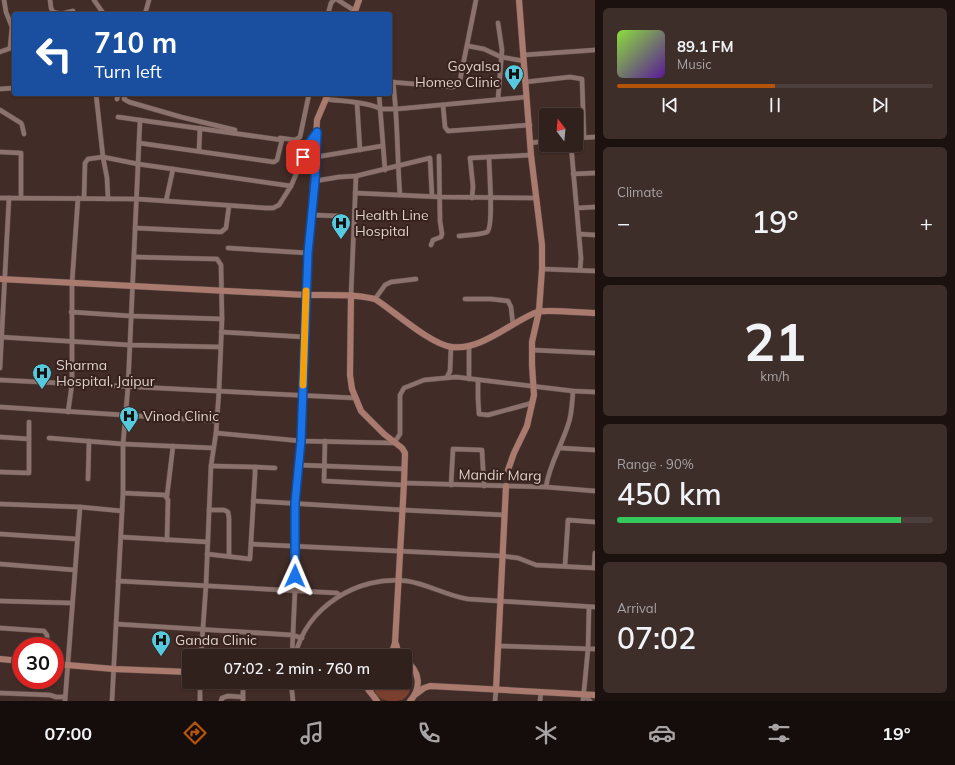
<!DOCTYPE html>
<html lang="en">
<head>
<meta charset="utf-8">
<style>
	body { margin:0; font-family:Mulish,sans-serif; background:#3d2e2a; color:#f1f3f6; height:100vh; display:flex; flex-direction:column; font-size:15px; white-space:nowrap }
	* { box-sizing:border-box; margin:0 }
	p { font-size:13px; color:#a8a3a4 }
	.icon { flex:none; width:22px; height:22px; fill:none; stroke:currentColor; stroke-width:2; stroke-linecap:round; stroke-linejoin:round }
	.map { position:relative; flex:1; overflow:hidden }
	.panel { display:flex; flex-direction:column; gap:8px; padding:8px; background:#1b1210; width:360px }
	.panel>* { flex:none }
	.banner { position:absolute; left:12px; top:12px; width:380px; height:84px; border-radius:4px; box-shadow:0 1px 3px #0004,0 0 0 1px #4c3e3b; background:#1a4fa0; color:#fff; overflow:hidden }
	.needle { width:26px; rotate:344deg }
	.controls { position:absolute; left:539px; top:108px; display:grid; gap:8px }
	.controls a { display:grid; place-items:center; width:44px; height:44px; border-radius:4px; background:#31211d; box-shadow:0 1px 3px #0004,0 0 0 1px #4c3e3b; font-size:20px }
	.speed { position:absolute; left:12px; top:637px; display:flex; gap:8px; font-size:20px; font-weight:700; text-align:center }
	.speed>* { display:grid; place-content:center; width:52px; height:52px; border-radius:50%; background:#31211d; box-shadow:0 1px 3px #0004,0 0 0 1px #4c3e3b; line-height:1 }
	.speed .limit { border:6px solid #d22; background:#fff; color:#111 }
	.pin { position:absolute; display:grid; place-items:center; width:34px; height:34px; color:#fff; margin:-17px; border-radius:8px; box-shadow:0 2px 6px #0006 }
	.me { position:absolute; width:44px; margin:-22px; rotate:1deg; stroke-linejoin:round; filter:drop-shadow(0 0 3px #0008) }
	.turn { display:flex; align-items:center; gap:14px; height:84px; padding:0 16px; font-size:18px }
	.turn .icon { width:52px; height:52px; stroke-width:2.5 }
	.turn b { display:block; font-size:28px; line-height:34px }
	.big { font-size:30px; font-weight:600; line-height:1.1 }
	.panel .widget { flex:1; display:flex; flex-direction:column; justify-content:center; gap:6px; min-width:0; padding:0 14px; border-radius:6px; background:#3d2e2a }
	.panel .dial { align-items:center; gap:0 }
	.dial b { font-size:52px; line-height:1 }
	.song { display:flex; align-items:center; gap:12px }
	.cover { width:48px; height:48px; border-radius:6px; background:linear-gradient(135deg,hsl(90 70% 55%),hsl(270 70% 35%)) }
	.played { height:4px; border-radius:2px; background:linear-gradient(90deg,#b45309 50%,#4c3e3b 50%) }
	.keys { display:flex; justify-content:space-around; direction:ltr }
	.heat { display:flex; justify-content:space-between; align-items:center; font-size:22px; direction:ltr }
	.charge { height:6px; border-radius:3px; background:linear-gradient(90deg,#34c759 90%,#4c3e3b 0) }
	.trip { position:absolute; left:182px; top:649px; width:230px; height:40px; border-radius:4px; background:#31211d; box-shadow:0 1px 3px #0004,0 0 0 1px #4c3e3b; font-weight:600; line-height:40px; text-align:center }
	.dock { display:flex; height:64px; justify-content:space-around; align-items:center; background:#140d0c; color:#a8a3a4 }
	.dock .icon { width:28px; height:28px }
	.dock .on { color:#b45309 }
	.dock b { font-size:18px; color:#f1f3f6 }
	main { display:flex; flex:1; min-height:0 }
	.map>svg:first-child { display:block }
</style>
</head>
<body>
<main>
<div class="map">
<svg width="595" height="701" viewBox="0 0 595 701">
	<rect width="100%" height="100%" fill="#412c27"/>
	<path fill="#7b3f30" d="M 405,670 C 414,678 413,694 402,700 C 399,701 396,701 393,701 C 380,701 374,696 373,682 L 405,682 Z"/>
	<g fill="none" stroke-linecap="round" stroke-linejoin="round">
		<g stroke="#5a4945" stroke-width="5.5">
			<g id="street">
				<polyline points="4,0 6,12 12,27 10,48"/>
				<polyline points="50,0 51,8 53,12 61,14 73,11"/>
				<polyline points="94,0 103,13 102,14"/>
				<polyline points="338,0 355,11"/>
				<polyline points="145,14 149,0"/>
				<polyline points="328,14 331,3 334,0"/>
				<polyline points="468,46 484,49 501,57 524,61"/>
				<polyline points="0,52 14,47"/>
				<polyline points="523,55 595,50"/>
				<polyline points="390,82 452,87 459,85 476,0"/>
				<path d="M 393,82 C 398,120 397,157 400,195"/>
				<polyline points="525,82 570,77 582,79 584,137"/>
				<polyline points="0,89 14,88"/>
				<polyline points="96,94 103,157 107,178 108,199"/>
				<polyline points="125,94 124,99 129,102 181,117 235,130"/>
				<polyline points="379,94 385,170"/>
				<polyline points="117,99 118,94"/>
				<path d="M 326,99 C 337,101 371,102 380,109 L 397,109 L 526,97"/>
				<polyline points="498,99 502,50 498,23"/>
				<polyline points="357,103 360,150"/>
				<polyline points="443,105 445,127 448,131 530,125"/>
				<polyline points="0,110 21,123 22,125 24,134"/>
				<polyline points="118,117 282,140 277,160 274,162 139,143"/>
				<polyline points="280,138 295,140 300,137 309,94"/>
				<polyline points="576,138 595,137"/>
				<polyline points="530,143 546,141"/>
				<polyline points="571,145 581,258 580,270"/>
				<polyline points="199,150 200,128"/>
				<polyline points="0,152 21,153 21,198"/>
				<polyline points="316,157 382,146"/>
				<polyline points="573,174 595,173"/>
				<polyline points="315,181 339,177 356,176 430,158 432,196"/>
				<polyline points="355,193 441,197 536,198"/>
				<polyline points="0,198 137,199 266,208 273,208 279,205 291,186 310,142 316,133"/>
				<polyline points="84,198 85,163 88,159 103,157 138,164 291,186"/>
				<polyline points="472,198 473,186 470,158 531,155"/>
				<polyline points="166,201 173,169"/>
				<polyline points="577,208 595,207"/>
				<polyline points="312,215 339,216"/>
				<polyline points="135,228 221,232 226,228 229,206"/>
				<polyline points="579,234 595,235"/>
				<path d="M 459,236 C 465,235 482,235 487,232 C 494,227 489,168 489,157"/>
				<polyline points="431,245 433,240 441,237 442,234 440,221 439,156"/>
				<polyline points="228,248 308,253"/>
				<polyline points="134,257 217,259 221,265 222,319 219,391 216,433 211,466 206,585 201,656"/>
				<polyline points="542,269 595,271"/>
				<polyline points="351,295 356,176"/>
				<polyline points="375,299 385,285 391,282 416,279"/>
				<polyline points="465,299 491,299 508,301 511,307 513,325"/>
				<polyline points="71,312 131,316 222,319"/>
				<polyline points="221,332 305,337"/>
				<polyline points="0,337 130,345 220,347"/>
				<polyline points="532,350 595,353"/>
				<polyline points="0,368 9,198"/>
				<polyline points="447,377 450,371 451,347"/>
				<polyline points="469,379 469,347"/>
				<polyline points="0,380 355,398"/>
				<polyline points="478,380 478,398 479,414 488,415 532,403"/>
				<polyline points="0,407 216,421"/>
				<polyline points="68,412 72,384 72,283 78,198"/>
				<polyline points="216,433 301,441 394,443 400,434 400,395 404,388 424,380 456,377 573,391 595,392"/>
				<polyline points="0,437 29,439 29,473 0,472"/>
				<polyline points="49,438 123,444 213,448"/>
				<polyline points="29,439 29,422"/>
				<polyline points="325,441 324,481 404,485"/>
				<polyline points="560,448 595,450"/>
				<polyline points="299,465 405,469"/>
				<polyline points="255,467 275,468"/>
				<polyline points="88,479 89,441"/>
				<polyline points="404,483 546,487 595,491"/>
				<polyline points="451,485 453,449 482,450 484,486"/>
				<path d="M 546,487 C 549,465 561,447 568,425 C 572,415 572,403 573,391"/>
				<polyline points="123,493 165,495 168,500 167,540"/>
				<polyline points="167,496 173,446"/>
				<polyline points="253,501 403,510 505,515"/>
				<polyline points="0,504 80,507 122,511"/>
				<polyline points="209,510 224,510 228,512 229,518 229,556"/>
				<polyline points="0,534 77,539"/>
				<polyline points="121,537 208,542"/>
				<polyline points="251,544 503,556 518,558 536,565 595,568"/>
				<polyline points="207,554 250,559 255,474 255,467 211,466"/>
				<polyline points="0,564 75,570"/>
				<polyline points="565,566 568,520 595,522"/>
				<polyline points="594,568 595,553"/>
				<polyline points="118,581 337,593 340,595"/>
				<polyline points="0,601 72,603"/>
				<polyline points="116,624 292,635 302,638"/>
				<polyline points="0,628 44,631 47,635 47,646"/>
				<polyline points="498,646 595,649"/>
				<polyline points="292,656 295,590 295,503 301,441 306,295"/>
				<path d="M 295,656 C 306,607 358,575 407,581 C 428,584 447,596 468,599 L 595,607"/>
				<polyline points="200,682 200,701"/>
				<polyline points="243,682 243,701"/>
				<polyline points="291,682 293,701"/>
				<polyline points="0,693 50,695 56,697 65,697"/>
				<polyline points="584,695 590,701"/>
				<polyline points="65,701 80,507"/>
				<polyline points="112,701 123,493 123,444 128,387 140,120"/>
				<polyline points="221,701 222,698 228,696 243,697"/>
				<polyline points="495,701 496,690"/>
				<polyline points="540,701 541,692"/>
				<polyline points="583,701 588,649 589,607"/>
			</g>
		</g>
		<g stroke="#5a4945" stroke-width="7">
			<g id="secondary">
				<polyline points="354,14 359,0"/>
				<path d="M 0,279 L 306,295 C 329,295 352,294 375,299 C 394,311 431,345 452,347 C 481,351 511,322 537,312 C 544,309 585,313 595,313"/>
				<polyline points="306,295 317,120 328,94"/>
				<polyline points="351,295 350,375 352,389 361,411 384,434 402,448 405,453 404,483 395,643 391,656"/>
				<polyline points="508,470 514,453 527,426 534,395 532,365 532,342 539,311 542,269 542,245 531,155 519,0"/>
				<polyline points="396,644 399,656"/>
				<polyline points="0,659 21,661"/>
				<path d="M 405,661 C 420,670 422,688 410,701"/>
				<polyline points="55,664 114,669 189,672"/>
				<polyline points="359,682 365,685 370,692"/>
				<polyline points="369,682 371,693 377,701"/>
				<polyline points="496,690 506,486"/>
				<polyline points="416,694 424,688 430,686 595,695"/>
			</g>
		</g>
		<use href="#street" stroke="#8b726c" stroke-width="4.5"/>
		<use href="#secondary" stroke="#aa7a6e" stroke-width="6"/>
	</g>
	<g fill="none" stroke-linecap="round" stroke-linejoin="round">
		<g stroke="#114b97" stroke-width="10">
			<polyline id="route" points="295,576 295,503 301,441 308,253 315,181 317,132 310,142 303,157"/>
		</g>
		<use href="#route" stroke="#1a73e8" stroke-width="7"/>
		<polyline stroke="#f59e0b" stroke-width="7" points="303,385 306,291"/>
	</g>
	<defs>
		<g id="hospital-pin" transform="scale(1)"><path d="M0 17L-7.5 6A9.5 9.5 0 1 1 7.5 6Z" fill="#55cadf" stroke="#37221d"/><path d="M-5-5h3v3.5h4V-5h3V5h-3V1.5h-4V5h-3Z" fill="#111"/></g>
	</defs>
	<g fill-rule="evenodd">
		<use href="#hospital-pin" x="514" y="74"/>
		<use href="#hospital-pin" x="341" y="223"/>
		<use href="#hospital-pin" x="42" y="373"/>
		<use href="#hospital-pin" x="129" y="416"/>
		<use href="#hospital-pin" x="161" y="640"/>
	</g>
	<g text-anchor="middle" stroke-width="4" stroke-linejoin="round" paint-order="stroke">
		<g font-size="14" fill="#ded0cc" stroke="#37221d" text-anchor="start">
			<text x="500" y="71" text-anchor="end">Goyalsa<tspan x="500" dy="16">Homeo Clinic</tspan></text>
			<text x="355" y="220">Health Line<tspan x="355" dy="16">Hospital</tspan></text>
			<text x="56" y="370">Sharma<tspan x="56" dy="16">Hospital, Jaipur</tspan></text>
			<text x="143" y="421">Vinod Clinic</text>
			<text x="175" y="645">Ganda Clinic</text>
		</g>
		<g font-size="14" fill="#ded0cc" stroke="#37221d">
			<text transform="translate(500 475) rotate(1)" y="5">Mandir Marg</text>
		</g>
	</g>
</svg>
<div class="controls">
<a><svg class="needle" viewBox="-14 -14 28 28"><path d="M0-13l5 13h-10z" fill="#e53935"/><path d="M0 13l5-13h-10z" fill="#a8a3a4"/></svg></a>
</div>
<div class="speed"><div class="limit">30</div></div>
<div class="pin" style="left:303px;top:157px;background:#d93025"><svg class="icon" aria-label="arrive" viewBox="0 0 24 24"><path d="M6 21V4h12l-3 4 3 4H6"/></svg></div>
<svg class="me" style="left:295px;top:576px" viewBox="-20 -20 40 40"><path d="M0-17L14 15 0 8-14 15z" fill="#1a73e8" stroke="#fff" stroke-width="4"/></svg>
<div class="trip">07:02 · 2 min · 760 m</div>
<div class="banner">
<div class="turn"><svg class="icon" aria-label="left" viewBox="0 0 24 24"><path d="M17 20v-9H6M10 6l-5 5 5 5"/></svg><div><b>710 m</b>Turn left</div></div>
</div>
</div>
<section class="panel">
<div class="widget">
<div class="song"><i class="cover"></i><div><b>89.1 FM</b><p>Music</p></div></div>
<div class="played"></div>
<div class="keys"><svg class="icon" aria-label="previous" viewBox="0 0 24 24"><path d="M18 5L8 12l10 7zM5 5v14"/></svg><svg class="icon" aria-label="pause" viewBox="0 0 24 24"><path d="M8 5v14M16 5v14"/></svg><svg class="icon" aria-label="next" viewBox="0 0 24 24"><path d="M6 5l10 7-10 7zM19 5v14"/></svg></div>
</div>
<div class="widget"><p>Climate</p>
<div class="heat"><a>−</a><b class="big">19°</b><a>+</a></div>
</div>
<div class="widget dial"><b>21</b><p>km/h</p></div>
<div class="widget"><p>Range · 90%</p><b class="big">450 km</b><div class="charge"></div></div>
<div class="widget"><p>Arrival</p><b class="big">07:02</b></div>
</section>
</main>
<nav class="dock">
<b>07:00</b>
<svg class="icon on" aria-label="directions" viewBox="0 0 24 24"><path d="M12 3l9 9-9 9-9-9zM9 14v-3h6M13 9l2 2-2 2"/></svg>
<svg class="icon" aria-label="music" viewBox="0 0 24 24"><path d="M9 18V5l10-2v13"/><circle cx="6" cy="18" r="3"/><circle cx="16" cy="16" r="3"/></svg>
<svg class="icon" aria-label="phone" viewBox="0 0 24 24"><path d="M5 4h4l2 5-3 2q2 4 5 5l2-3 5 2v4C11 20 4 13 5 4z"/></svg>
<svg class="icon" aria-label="climate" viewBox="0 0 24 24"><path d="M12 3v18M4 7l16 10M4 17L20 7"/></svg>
<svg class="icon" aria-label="car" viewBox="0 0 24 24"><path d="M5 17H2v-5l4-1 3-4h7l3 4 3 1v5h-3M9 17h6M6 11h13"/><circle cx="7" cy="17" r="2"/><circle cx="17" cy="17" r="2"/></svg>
<svg class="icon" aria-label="filters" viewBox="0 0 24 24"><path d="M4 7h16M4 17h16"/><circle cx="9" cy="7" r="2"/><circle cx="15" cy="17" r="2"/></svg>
<b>19°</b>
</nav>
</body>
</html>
